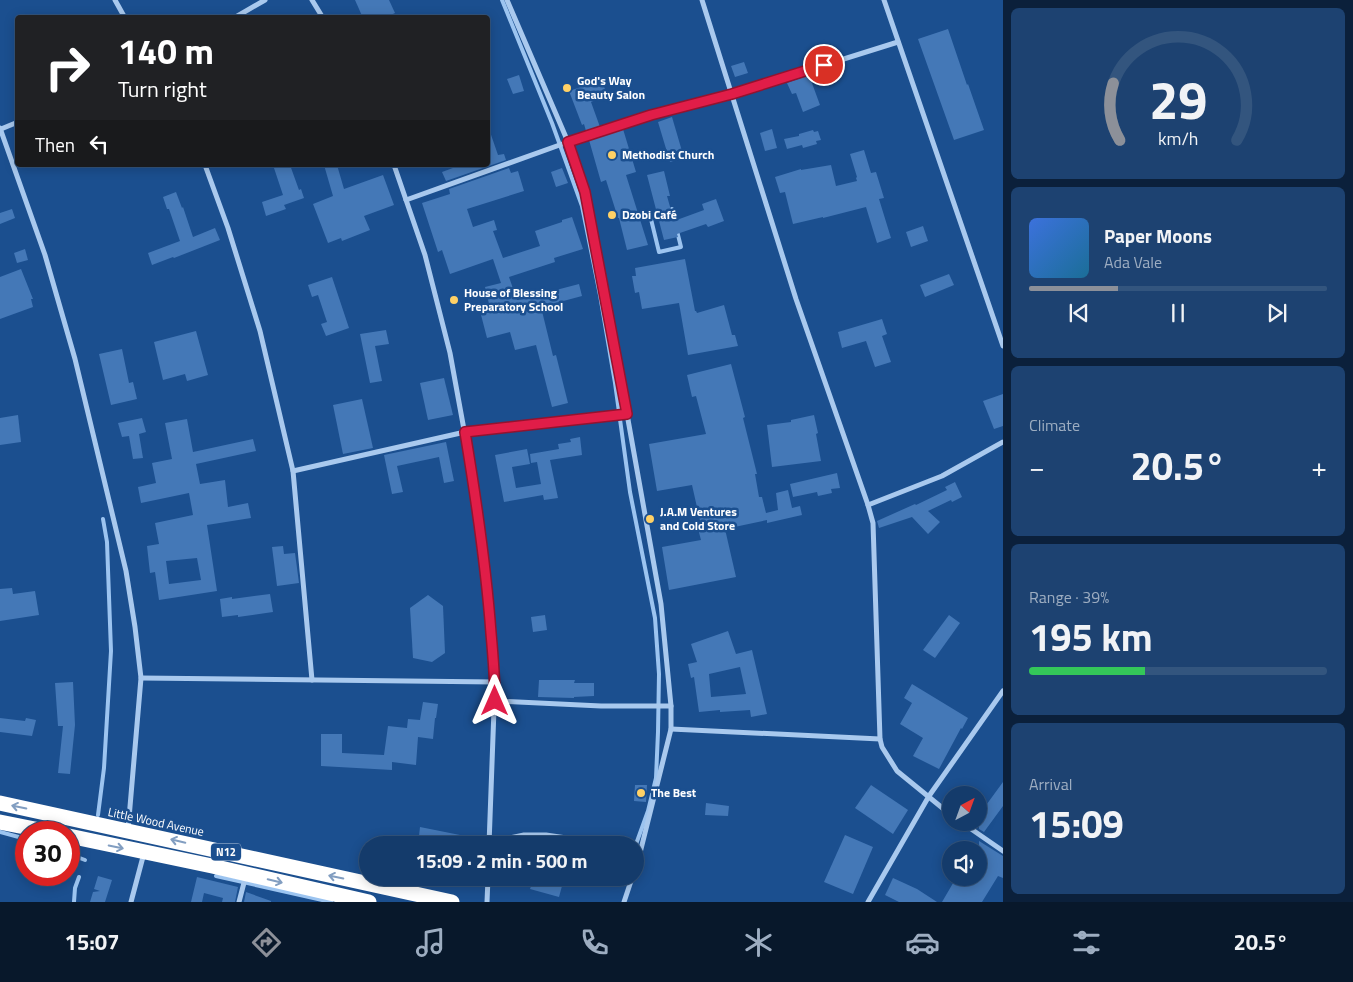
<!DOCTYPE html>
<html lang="en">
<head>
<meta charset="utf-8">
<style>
	body { margin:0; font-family:"Titillium Web",sans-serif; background:#1d4271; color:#f1f3f6; height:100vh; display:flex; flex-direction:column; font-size:19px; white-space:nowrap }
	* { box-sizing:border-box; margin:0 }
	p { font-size:16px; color:#9dadc1 }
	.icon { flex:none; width:28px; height:28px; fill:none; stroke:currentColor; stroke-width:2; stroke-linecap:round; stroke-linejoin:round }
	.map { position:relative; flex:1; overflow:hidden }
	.drawer { display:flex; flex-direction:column; gap:8px; padding:8px; background:#0b203b; width:350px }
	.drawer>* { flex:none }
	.banner { position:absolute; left:15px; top:15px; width:475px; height:152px; border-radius:5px; box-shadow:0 2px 12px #0003,0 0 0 1px #33557e; background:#202124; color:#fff; overflow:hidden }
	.needle { width:32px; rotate:41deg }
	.tools { position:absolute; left:942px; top:786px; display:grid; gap:10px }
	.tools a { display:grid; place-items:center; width:45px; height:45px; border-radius:50%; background:#143b6b; box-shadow:0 2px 12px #0003,0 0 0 1px #33557e; font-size:25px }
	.speed { position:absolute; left:15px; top:821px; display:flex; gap:10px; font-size:25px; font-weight:700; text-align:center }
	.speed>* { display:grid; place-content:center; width:65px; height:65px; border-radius:50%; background:#143b6b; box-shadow:0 2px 12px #0003,0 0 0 1px #33557e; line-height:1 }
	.speed .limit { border:8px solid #d22; background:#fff; color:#111 }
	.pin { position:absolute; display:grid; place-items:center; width:42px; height:42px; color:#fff; margin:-21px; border:2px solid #fff; border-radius:50%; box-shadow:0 1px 5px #0007 }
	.me { position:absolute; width:55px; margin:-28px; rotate:0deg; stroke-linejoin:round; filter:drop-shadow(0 0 4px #0008) }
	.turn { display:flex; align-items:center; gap:18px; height:105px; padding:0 20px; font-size:22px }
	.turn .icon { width:65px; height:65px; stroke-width:2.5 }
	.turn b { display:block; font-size:35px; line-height:42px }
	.then { display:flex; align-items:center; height:48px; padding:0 20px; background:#0003; gap:10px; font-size:19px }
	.big { font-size:38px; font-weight:700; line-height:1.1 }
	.drawer .widget { flex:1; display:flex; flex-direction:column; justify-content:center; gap:8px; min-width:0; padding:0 18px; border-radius:8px; background:#1d4271 }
	.drawer .dial { align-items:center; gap:0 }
	.dial svg { height:130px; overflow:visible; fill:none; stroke:#33557e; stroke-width:7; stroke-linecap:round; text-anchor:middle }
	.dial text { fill:#f1f3f6; stroke:none }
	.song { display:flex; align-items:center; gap:15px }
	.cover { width:60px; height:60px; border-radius:8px; background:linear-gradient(135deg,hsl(220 70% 55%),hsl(200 70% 35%)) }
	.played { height:5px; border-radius:2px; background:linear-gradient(90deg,#8c9099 30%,#33557e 30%) }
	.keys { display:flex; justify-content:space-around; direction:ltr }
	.heat { display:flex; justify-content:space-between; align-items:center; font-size:28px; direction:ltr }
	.charge { height:8px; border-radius:4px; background:linear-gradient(90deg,#34c759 39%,#33557e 0) }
	.trip { position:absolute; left:359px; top:836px; width:285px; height:50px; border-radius:25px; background:#143b6b; box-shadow:0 2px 12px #0003,0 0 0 1px #33557e; font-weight:700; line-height:50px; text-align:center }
	.dock { display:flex; height:80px; justify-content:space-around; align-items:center; background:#08182b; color:#9dadc1 }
	.dock .icon { width:35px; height:35px }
	.dock .selected { color:#8c9099 }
	.dock b { font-size:22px; color:#f1f3f6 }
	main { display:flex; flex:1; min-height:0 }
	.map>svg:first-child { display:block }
</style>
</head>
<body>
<main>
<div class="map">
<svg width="1003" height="902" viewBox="0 0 1003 902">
	<rect width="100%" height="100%" fill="#1b4f8f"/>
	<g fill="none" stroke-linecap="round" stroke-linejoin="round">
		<g stroke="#9cc4f0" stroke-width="4">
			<polyline points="502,0 552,123 582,206 600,295 615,383 630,492 655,618 659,674 658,732 656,778 648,811 635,847"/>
			<polyline points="672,209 675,224"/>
			<polyline points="650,215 659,252 681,247 677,231"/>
			<polyline points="98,815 104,768 111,651 107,542 103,519"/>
			<polyline points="0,832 26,839"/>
			<polyline points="69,854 85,860"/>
			<polyline points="216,876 331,902"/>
			<polyline points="74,902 75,888 79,877"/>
		</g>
	</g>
	<g fill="#4478b7" fill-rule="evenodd">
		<polygon points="355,0 389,0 395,13 384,18 363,18"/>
		<polygon points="948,29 967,85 968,84 984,130 954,140 918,39"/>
		<polygon points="744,62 748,73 735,77 731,66"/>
		<polygon points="519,75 524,91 513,94 507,79"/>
		<polygon points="809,75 820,105 803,112 796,93 792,94 787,83"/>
		<polygon points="602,80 607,96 591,102 600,127 586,131 584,124 582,125 569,91"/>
		<polygon points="672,117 684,158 670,162 658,122"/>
		<polygon points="488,129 489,129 498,155 504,154 506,160 446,181 442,172 461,165 488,165"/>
		<polygon points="623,129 636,172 626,175 648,245 627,250 619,218 618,218 606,180 601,182 589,140"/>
		<polygon points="772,129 777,148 765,151 760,133"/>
		<polygon points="813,130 814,132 818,131 821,140 816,141 817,144 803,148 802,145 787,149 784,139 799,136 799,134"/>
		<polygon points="864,150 871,173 876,172 884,198 879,199 891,238 877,243 866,207 823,218 823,217 793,224 785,192 780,193 775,177 801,169 801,170 831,165 836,186 857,181 856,178 857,177 850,154"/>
		<polygon points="273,165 290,165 299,190 301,189 304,198 284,205 286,209 266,216 262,202 283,195"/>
		<polygon points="324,165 337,165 344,189 383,175 394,205 364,216 370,230 342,241 341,238 328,243 313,204 333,196"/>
		<polygon points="509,168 511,173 518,171 524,191 467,209 473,227 494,220 497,230 493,231 503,258 540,246 535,231 562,222 562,220 572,217 583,249 554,258 555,262 509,277 517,300 518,300 579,284 582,296 541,307 553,356 556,355 568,403 552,407 536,345 515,350 510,332 487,338 480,311 490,308 485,287 501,283 493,259 450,274 442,250 438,252 422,203 450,194 449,189"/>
		<polygon points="562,168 568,183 556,187 551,172"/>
		<polygon points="664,171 670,196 667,196 674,221 704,210 702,204 716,199 724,221 708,227 706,224 677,234 678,237 664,240 647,175"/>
		<polygon points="176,192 182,208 183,207 193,237 215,228 220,240 174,258 173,257 152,265 148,253 180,241 169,209 167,209 163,197"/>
		<polygon points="12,209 15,218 0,224 0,213"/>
		<polygon points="923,226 928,241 911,247 906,232"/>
		<polygon points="25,249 28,260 17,263 14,253"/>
		<polygon points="685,259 695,311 696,311 697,313 724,305 732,335 735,335 738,346 688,355 679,303 642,309 639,292 635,293 632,276 636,276 635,268"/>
		<polygon points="21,269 33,299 31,299 33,307 0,319 0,277"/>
		<polygon points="949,274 954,285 925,297 920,285"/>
		<polygon points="332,277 349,328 326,336 321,324 327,322 318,295 312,297 308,285"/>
		<polygon points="882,319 887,334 882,336 891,362 875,367 866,341 842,348 838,332"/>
		<polygon points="386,330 389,344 375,346 382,381 370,383 360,334"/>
		<polygon points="196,331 208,375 187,381 185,374 163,380 154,342"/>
		<polygon points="122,349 129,383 133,382 137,399 111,405 99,354"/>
		<polygon points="731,364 745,417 743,418 757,474 755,474 759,497 762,497 766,513 778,510 776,493 788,490 792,508 800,506 802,515 767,523 767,520 725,529 736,577 669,590 662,547 701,540 697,525 701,525 692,485 657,491 649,444 706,434 696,396 692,397 687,375"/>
		<polygon points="444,378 453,415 428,420 420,383"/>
		<polygon points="1003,394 1003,426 994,429 983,401"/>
		<polygon points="362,399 373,448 343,454 333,405"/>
		<polygon points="18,415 21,442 0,445 0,418"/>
		<polygon points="814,415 818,433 816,434 821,461 772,467 767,425 791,422 791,420"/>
		<polygon points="142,418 146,432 139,434 143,458 133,459 129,436 122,437 118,423"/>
		<path d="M 187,419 L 193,452 L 253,439 L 256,451 L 196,464 L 200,484 L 225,480 L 228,507 L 248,503 L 251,518 L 207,525 L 217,591 L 159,600 L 155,572 L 150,573 L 147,546 L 159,544 L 155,523 L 193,515 L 189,493 L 141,503 L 138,487 L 156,483 L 152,463 L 172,459 L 165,423 ZM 197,558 L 201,580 L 169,584 L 166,561 Z"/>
		<polygon points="580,437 582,455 550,460 558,498 544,500 543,495 504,502 495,455 527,449 530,464 512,467 516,488 541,484 537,462 531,463 530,454 559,449 558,444 571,442 570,439"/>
		<polygon points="446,442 454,481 444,483 439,457 397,466 403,492 392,494 384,455"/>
		<polygon points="837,473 840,488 831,489 832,493 818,496 817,492 793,497 790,484"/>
		<polygon points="955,482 962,497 952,502 951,500 928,511 940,522 928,534 912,517 879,528 877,521 915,504 916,505 947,490 945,487"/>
		<polygon points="283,546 284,554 295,553 299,583 277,586 272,547"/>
		<polygon points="12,588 13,594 35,591 39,615 0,621 0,589"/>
		<polygon points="270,594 273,612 238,617 238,615 222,617 220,599 232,597 232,599"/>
		<polygon points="428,595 443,606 445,653 432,662 413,658 410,608"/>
		<polygon points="545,615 547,630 533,632 531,617"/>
		<polygon points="949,615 960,623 935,658 923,650"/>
		<path d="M 728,631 L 736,654 L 752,650 L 767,714 L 751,717 L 750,710 L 720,712 L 720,710 L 699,712 L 694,677 L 691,678 L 688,664 L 697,662 L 691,644 ZM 740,667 L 746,694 L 711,697 L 709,674 Z"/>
		<polygon points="539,680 575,680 574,683 594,683 594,696 574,697 574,698 538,697"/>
		<polygon points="73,682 75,725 70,774 58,773 63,726 58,726 55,683"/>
		<polygon points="912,684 968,718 962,729 961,728 939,769 913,756 923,738 900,724 912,703 904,698"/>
		<polygon points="423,702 438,704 436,718 435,718 433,739 418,737 416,765 392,762 392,770 321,766 321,734 342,734 342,753 384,755 388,726 407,728 408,719 420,720"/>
		<polygon points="0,718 25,721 26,718 36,720 32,736 0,732"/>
		<polygon points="1003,782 1003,806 984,832 979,829 979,804 984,808"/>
		<polygon points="635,785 647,785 646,802 634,801"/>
		<polygon points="871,785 908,810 893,834 855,808"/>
		<polygon points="706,803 729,806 728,816 705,815"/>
		<polygon points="420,827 485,840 485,845 418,845"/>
		<polygon points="845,835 873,847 853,894 824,882"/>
		<polygon points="979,841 1003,856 1003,878 998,876 982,902 942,902 956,878 979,878"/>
		<polygon points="98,876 112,880 105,902 90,902 93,892 100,891 94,889"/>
		<polygon points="197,877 238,887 235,902 222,902 223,898 204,893 202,902 191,902"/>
		<polygon points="534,878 562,886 559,897 530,889"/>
		<polygon points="893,878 917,889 937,902 899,902 885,895"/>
		<polygon points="246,892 271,901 271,902 244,902"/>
	</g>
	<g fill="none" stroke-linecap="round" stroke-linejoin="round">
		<g stroke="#a9c9ee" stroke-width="5">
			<polyline points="115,0 125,18"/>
			<polyline points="312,0 323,18"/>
			<polyline points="507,0 568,142 585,192 627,414 661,604 671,706 671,729 641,849 635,869"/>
			<polyline points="702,0 796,299 868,505 873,523 880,739 882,747 897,771 951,815"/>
			<polyline points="884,0 1003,346"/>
			<polyline points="234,18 265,0"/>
			<polyline points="0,128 45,255 75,359 126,571 135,627 141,678 128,830"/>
			<polyline points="1,129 18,122"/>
			<polyline points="205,165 228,228 260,331 293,471 312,680"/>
			<polyline points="394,165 425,255 450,353 475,490 489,598 495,682 489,845"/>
			<polyline points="406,200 568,142 651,115 732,94 898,42"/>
			<polyline points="293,471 465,432 627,414"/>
			<polyline points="868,505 942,476 1003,442"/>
			<polyline points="141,678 495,682"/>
			<polyline points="495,701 601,706 671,706"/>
			<polyline points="671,729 880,739"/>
			<polyline points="961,822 1003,851"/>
			<polyline points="490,842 524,835 546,835 614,845"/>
			<polyline points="131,902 144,853"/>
			<polyline points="239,902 246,875"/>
			<polyline points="487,902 488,878"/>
			<polyline points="624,902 632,878"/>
			<polyline points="868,902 929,796 1003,691"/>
		</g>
		<g stroke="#fff" stroke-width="15">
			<polyline points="0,803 452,902"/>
			<polyline points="0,822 50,832"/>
			<polyline points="69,836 212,866 369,902"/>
		</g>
	</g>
	<defs><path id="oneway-shaft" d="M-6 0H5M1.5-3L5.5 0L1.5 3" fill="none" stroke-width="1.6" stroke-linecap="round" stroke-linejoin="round" transform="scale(1.25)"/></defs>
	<g stroke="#829ec1">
		<use href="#oneway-shaft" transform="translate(19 807) rotate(-168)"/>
		<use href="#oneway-shaft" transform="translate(178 841) rotate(-167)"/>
		<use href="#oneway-shaft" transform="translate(116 847) rotate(12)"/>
		<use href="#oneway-shaft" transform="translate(336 877) rotate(-168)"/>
		<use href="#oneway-shaft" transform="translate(275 881) rotate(13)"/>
	</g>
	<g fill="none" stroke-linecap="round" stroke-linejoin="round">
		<g stroke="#92132f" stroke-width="12">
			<path id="route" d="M 495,701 C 495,678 493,655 491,633 C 486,565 476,498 465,432 L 627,414 L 585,192 L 568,142 L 651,115 L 732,94 L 824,65"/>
		</g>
		<use href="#route" stroke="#e11d48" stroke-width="9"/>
	</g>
	<g fill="#ffd166" stroke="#1b4f8f" stroke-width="2">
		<circle cx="567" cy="88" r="5"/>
		<circle cx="612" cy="155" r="5"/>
		<circle cx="612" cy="215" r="5"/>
		<circle cx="454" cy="300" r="5"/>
		<circle cx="650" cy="519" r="5"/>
		<circle cx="641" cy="793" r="5"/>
	</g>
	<g text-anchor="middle" stroke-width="5" stroke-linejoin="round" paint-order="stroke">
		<rect fill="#1b4f8f" stroke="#bbcadd" stroke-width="1" x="211" y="843.5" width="30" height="17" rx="4"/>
		<g font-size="11" font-weight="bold" fill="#fff">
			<text x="226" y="856">N12</text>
		</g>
		<g font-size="12" font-weight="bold" fill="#fff" stroke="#1b4f8f" text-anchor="start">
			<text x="577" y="85">God's Way<tspan x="577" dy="14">Beauty Salon</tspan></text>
			<text x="622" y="159">Methodist Church</text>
			<text x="622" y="219">Dzobi Café</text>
			<text x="464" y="297">House of Blessing<tspan x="464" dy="14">Preparatory School</tspan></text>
			<text x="660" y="516">J.A.M Ventures<tspan x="660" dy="14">and Cold Store</tspan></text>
			<text x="651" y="797">The Best</text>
		</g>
		<g font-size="12" fill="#fff" stroke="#1b4f8f">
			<text transform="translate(156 822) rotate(12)" y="4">Little Wood Avenue</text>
		</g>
	</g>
</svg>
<div class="tools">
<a><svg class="needle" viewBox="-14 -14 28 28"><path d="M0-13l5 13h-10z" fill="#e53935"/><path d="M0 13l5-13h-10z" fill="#9dadc1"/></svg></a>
<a><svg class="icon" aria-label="sound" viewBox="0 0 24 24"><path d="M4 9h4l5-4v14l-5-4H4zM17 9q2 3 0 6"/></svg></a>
</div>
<div class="speed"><div class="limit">30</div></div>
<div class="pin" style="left:824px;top:65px;background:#d93025"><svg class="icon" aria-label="arrive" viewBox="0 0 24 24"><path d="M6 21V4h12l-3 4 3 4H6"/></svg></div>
<svg class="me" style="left:495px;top:701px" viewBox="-20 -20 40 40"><path d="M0-17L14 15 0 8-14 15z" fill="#e11d48" stroke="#fff" stroke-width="4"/></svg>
<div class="trip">15:09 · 2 min · 500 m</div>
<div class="banner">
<div class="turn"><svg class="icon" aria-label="right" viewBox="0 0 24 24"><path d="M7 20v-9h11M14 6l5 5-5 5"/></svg><div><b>140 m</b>Turn right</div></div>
<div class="then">Then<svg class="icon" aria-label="left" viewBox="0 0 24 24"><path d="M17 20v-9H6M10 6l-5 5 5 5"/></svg></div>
</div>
</div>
<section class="drawer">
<div class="widget dial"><svg viewBox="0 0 100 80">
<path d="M14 69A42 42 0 1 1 86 69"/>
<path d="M14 69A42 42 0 0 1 10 34" stroke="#8c9099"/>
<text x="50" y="56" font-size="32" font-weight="700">29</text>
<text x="50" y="72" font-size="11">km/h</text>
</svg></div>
<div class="widget">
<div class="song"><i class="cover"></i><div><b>Paper Moons</b><p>Ada Vale</p></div></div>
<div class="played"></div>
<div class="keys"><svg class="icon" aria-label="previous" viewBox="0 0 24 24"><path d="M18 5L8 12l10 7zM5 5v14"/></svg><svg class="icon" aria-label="pause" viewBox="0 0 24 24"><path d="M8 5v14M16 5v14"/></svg><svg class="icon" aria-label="next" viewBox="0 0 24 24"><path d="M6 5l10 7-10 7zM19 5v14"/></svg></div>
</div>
<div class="widget"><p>Climate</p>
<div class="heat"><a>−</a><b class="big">20.5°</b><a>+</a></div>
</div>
<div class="widget"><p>Range · 39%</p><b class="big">195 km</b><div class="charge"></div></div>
<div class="widget"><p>Arrival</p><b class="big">15:09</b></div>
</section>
</main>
<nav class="dock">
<b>15:07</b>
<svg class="icon selected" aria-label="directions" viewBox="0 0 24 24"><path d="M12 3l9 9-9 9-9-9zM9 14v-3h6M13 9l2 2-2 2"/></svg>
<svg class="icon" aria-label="music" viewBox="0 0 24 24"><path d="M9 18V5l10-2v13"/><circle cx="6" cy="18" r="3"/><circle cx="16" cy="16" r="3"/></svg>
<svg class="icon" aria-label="phone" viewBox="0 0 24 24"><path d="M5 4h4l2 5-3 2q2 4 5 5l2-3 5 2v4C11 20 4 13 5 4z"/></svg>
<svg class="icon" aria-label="climate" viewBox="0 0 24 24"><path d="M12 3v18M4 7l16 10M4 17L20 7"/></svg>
<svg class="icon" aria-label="car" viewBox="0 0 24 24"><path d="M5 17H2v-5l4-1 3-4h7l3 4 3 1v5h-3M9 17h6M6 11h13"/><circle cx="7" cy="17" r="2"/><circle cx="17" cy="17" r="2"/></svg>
<svg class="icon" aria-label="filters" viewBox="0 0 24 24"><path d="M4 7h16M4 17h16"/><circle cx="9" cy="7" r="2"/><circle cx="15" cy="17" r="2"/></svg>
<b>20.5°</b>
</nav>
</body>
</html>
